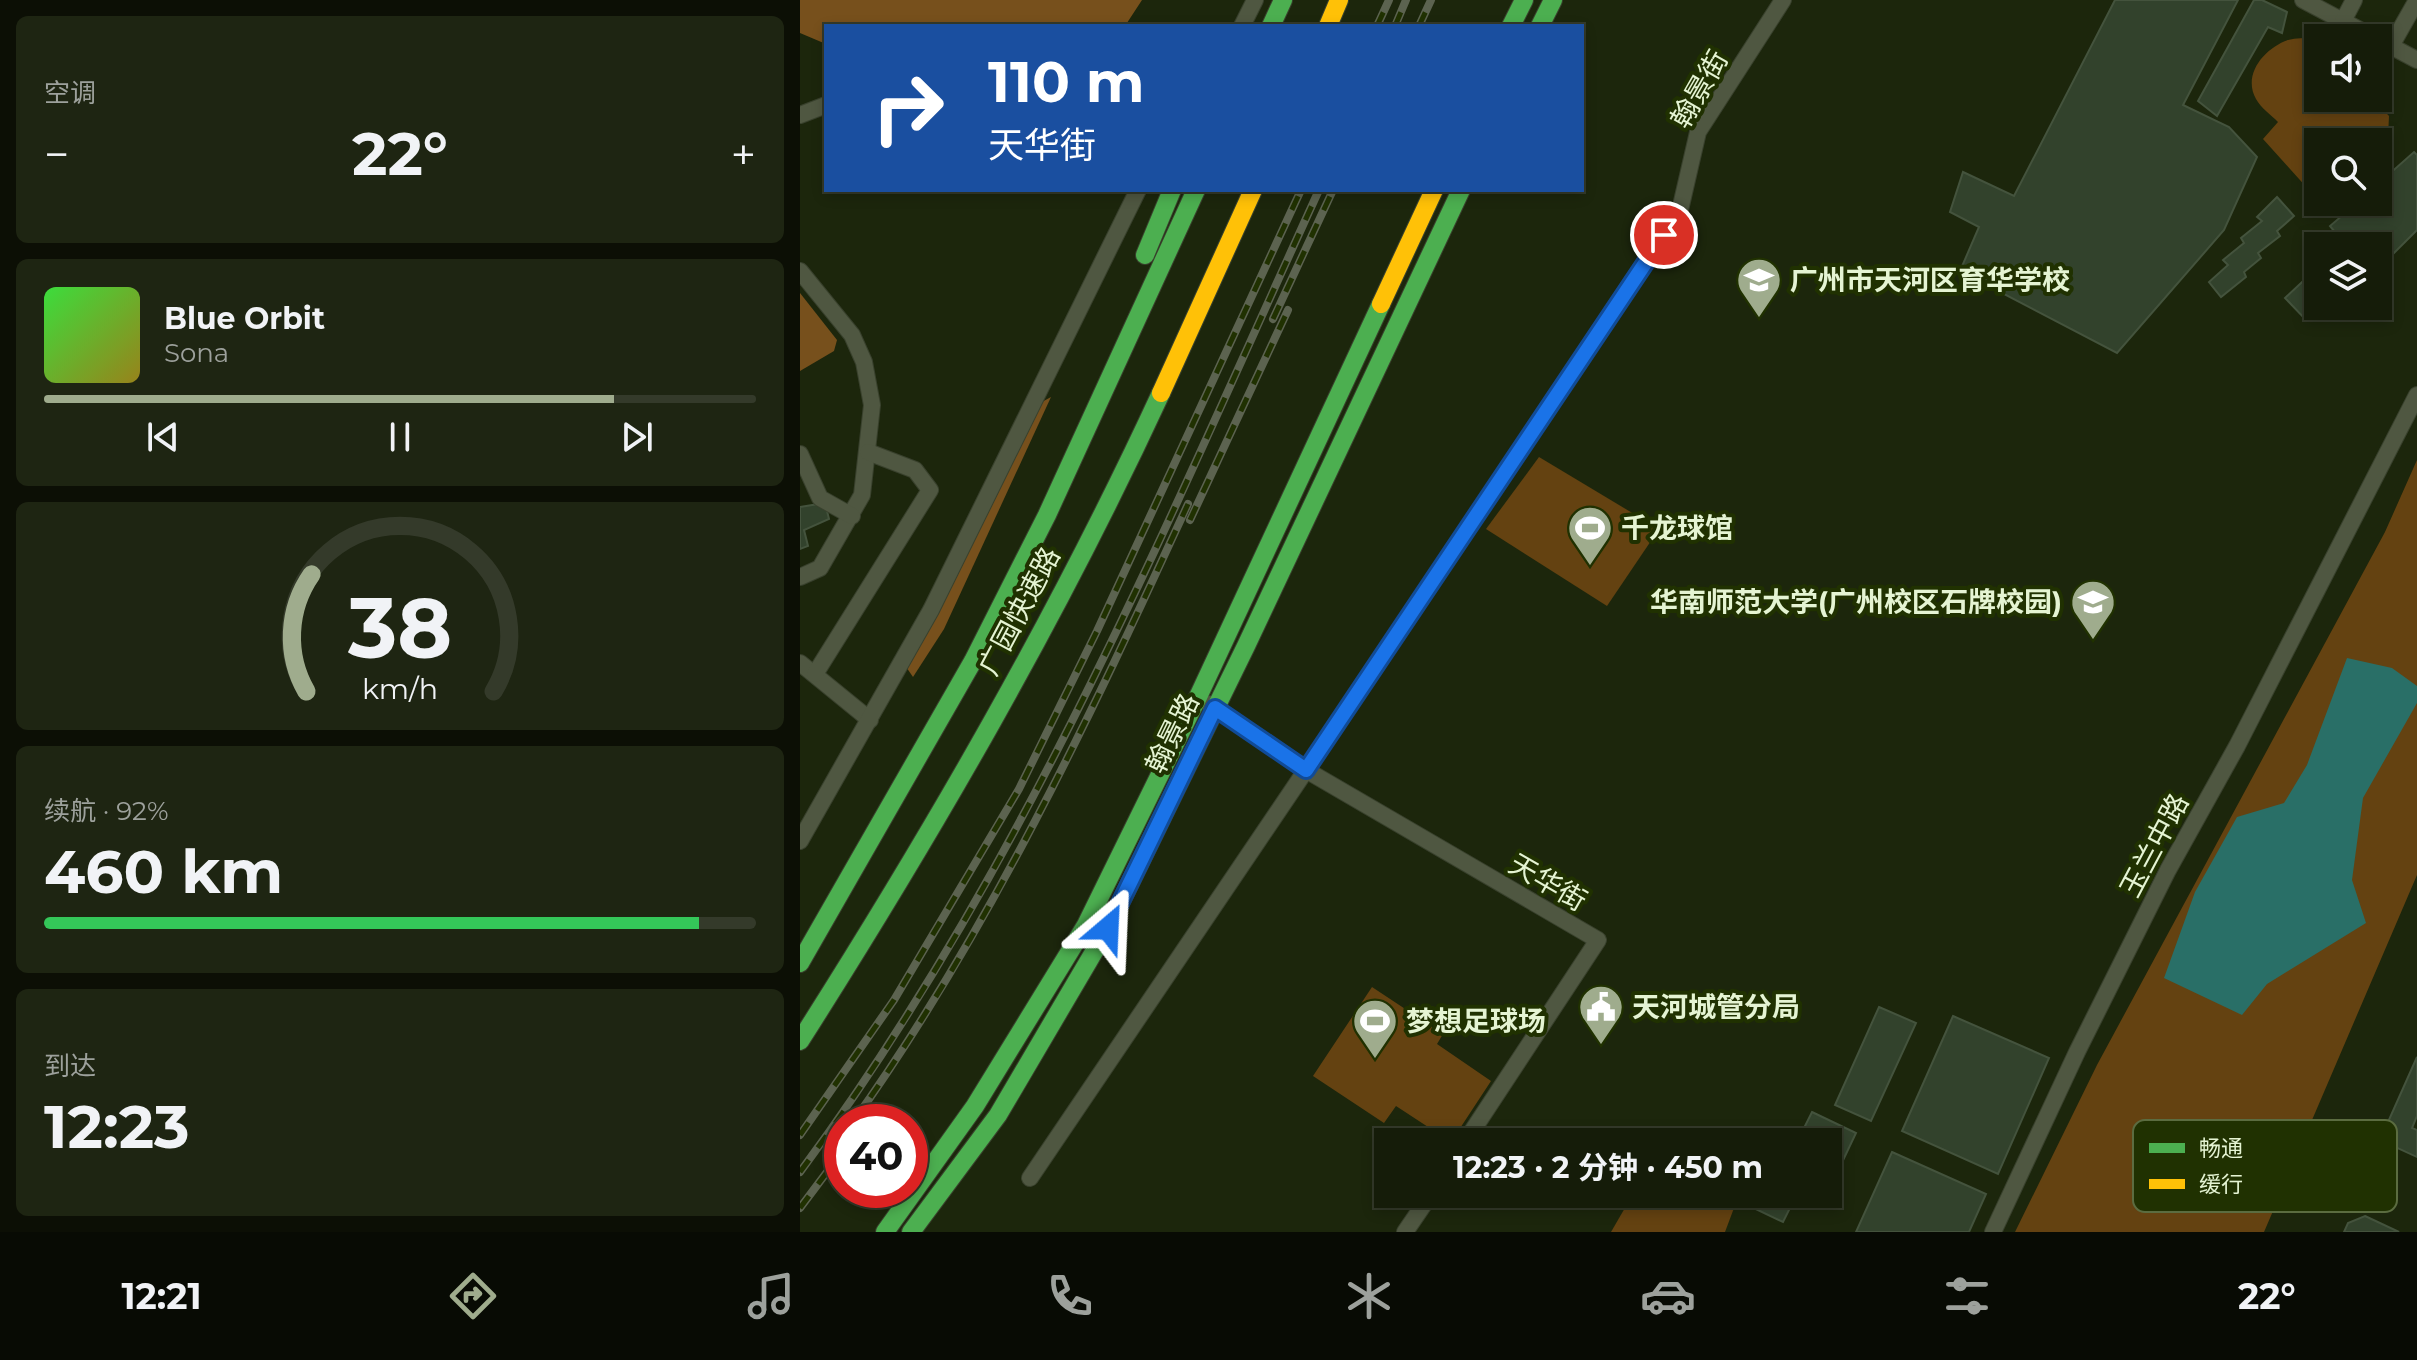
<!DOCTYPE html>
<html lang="zh">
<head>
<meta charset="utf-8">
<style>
	body { margin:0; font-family:Montserrat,"Noto Sans SC",sans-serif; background:#1e2512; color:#f1f3f6; height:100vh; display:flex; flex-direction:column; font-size:30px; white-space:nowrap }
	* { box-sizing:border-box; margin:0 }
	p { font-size:26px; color:#9da19c }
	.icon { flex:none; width:44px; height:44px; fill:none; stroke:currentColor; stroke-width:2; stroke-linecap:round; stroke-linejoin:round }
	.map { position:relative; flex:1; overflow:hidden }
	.details { display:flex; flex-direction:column; gap:16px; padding:16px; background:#0c0f05; width:800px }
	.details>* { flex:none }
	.top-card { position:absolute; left:24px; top:24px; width:760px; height:168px; border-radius:0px; box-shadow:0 4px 12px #0003,0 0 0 2px #343a2a; background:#1a4fa0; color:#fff; overflow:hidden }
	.fabs { position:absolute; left:1504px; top:24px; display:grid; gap:16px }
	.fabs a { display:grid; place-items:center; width:88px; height:88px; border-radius:0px; background:#151c09; box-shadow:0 4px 12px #0003,0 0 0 2px #343a2a; font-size:40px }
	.speed { position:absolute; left:24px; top:1104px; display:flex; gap:16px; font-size:40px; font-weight:700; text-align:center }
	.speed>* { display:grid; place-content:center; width:104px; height:104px; border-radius:50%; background:#151c09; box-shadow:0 4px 12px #0003,0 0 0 2px #343a2a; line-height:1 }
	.speed .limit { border:12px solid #d22; background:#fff; color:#111 }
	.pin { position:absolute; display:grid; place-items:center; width:68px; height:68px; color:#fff; margin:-34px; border:4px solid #fff; border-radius:50%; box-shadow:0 2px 8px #0007 }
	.me { position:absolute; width:88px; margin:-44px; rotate:26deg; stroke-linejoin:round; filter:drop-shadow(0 0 6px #0008) }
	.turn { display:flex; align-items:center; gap:28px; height:168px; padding:0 32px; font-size:36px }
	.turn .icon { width:104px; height:104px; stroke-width:2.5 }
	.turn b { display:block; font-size:56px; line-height:68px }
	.big { font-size:60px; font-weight:700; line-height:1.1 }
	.details .card { flex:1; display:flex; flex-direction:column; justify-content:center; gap:12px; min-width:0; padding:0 28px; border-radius:12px; background:#1e2512 }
	.details .dial { align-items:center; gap:0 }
	.dial svg { height:208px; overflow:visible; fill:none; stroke:#343a2a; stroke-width:7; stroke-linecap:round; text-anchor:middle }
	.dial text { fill:#f1f3f6; stroke:none }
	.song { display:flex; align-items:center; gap:24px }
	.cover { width:96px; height:96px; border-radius:12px; background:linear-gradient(135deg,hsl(120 70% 55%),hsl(50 70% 35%)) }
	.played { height:8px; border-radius:4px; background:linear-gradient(90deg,#9fac8d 80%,#343a2a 80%) }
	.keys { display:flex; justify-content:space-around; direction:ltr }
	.heat { display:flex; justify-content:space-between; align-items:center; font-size:44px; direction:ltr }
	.charge { height:12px; border-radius:6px; background:linear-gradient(90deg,#34c759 92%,#343a2a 0) }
	.trip { position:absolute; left:574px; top:1128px; width:468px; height:80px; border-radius:0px; background:#151c09; box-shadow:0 4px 12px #0003,0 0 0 2px #343a2a; font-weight:700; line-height:80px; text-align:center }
	.tab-bar { display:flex; height:128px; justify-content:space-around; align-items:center; background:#080b04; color:#9da19c }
	.tab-bar .icon { width:56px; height:56px }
	.tab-bar .active { color:#9fac8d }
	.tab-bar b { font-size:36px; color:#f1f3f6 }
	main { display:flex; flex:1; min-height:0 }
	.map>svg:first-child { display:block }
</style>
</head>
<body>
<main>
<section class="details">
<div class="card"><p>空调</p>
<div class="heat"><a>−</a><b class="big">22°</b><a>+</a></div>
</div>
<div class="card">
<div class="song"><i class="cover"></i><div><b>Blue Orbit</b><p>Sona</p></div></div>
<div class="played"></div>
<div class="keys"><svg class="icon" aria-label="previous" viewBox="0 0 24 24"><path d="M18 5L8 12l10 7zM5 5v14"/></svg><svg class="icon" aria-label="pause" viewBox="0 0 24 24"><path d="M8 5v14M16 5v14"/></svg><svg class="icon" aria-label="next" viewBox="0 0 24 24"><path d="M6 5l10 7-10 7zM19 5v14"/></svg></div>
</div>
<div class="card dial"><svg viewBox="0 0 100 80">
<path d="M14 69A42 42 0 1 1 86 69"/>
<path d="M14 69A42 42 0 0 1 16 24" stroke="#9fac8d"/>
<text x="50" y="56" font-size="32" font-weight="700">38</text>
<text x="50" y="72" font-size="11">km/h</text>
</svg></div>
<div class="card"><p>续航 · 92%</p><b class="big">460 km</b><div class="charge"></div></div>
<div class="card"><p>到达</p><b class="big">12:23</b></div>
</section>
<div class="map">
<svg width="1617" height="1232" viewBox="0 0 1617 1232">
	<rect width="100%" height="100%" fill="#1c260c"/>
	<g fill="#644211">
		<path d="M 1513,38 L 1518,42 L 1518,98 L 1572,98 L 1589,116 L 1588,137 L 1578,146 L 1578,142 L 1518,142 L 1517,199 L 1463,139 L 1478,122 C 1471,115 1461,108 1456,99 C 1442,74 1465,48 1488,40 C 1496,38 1505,38 1513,38 Z"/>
		<polygon points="739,457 859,529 807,606 686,529"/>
		<polygon points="1617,460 1617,875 1464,1232 1215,1232 1297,1065 1585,532"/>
		<polygon points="572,987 643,1034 637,1044 691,1081 651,1142 596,1106 584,1123 513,1076"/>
		<polygon points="833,1194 908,1194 934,1208 925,1232 811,1232"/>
	</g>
	<g fill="#77501c">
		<polygon points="0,0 342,0 325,26 26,26 26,44 0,33"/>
		<polygon points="0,293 37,340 34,351 0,371"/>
		<polygon points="251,397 144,629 113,677 102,661 229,409"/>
	</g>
	<polygon fill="#296f67" points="1547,658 1592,668 1617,686 1617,703 1563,798 1552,880 1566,923 1467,984 1442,1015 1364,978 1395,892 1437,817 1484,803 1507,765"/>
	<g fill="#32422c" stroke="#44533d" stroke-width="2">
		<polygon points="1315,0 1438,0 1383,105 1429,127 1457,157 1424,230 1317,353 1160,271 1179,227 1150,212 1163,172 1214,196"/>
		<polygon points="1454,0 1462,0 1487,12 1482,33 1468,27 1417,116 1398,101"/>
		<polygon points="1614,152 1617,155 1617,230 1578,269 1578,246 1541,246 1544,243 1530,226 1558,202 1578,202 1578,184"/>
		<polygon points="1477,197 1494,216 1477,231 1480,236 1458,253 1461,258 1444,272 1446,277 1421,297 1409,282 1428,265 1423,260 1444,243 1441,238 1462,221 1457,217"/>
		<polygon points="1518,267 1518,306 1525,306 1506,320 1485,298"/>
		<polygon points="25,503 29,519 4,530 8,546 0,549 0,507"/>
		<polygon points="1079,1007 1116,1023 1071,1121 1035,1105"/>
		<polygon points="1153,1016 1249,1058 1198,1174 1102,1131"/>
		<polygon points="1617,1057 1617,1116 1612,1128 1617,1130 1617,1157 1580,1140"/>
		<polygon points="1012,1112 1056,1133 1028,1192 1028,1142 997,1142"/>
		<polygon points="1092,1152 1186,1194 1169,1232 1056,1232"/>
		<polygon points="943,1194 997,1194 983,1222 939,1201"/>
		<polygon points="1565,1216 1599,1232 1544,1232 1548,1223"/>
	</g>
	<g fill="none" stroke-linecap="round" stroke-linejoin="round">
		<g stroke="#39412d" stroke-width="18">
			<g id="street">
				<polyline points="1503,0 1575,38"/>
				<polyline points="1543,21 1554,0"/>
				<polyline points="442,26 455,0"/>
				<polyline points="1583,42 1617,60"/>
				<polyline points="1591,46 1617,0"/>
				<polyline points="0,115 26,105"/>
				<polyline points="0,271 52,335 64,362 72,405 62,495 20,568 0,577"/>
				<polyline points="0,454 20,498 52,516"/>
				<polyline points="0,663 70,720"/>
				<polyline points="15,674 130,490 115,470 68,452"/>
				<polyline points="0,841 131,610 338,190"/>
				<polyline points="665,1142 798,940 506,770 880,210 898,132 983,0"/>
				<polyline points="230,1178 506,770 409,704"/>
				<polyline points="605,1232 631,1194"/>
				<polyline points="1193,1232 1277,1052 1368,870 1437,746 1617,395"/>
			</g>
		</g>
		<g stroke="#39412d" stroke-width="20">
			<g id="fast">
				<polyline points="471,26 483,0"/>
				<polyline points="711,26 724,0"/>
				<polyline points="740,26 753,0"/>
				<polyline points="345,255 372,190"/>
				<polyline points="0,963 173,661 247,515 396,190"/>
				<path d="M 0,1041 C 133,832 257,618 361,393"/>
				<polyline points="85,1232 175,1106 286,925 398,697 581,304"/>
				<polyline points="111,1232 198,1115 308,928 446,646 661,190"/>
			</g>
		</g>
		<g stroke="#39412d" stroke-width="20">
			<g id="slow">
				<polyline points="528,26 539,0"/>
				<polyline points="581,304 634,190"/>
				<polyline points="361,393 453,190"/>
			</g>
		</g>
		<use href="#street" stroke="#4f5741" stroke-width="16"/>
		<use href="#fast" stroke="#4caf50" stroke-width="18"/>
		<use href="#slow" stroke="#ffc107" stroke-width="18"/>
		<g stroke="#5c6350" stroke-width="8">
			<g id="rail">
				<polyline points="577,26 589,0"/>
				<polyline points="595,26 606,0"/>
				<polyline points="619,26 631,0"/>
				<polyline points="473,319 533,190"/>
				<polyline points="390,520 488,310"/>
				<path d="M 53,1122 C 190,930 290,717 388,504"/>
				<polyline points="0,1135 94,1000 219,789 297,631 501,190"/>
				<path d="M 0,1172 C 222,873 365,527 519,190"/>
				<polyline points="0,1208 42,1152"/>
			</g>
		</g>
		<use href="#rail" stroke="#203101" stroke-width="5" stroke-dasharray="15" stroke-linecap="butt"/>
	</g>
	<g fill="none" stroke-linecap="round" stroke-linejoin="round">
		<g stroke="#114b97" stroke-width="20">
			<polyline id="route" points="308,928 415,708 506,770 864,235"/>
		</g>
		<use href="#route" stroke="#1a73e8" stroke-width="14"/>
	</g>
	<defs>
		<g id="school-pin" transform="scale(2.3)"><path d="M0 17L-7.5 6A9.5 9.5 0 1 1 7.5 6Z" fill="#9fac8d" stroke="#203101"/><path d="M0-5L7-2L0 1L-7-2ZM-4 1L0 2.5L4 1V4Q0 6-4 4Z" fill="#fff"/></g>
		<g id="stadium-pin" transform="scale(2.3)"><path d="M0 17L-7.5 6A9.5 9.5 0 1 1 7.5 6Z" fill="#9fac8d" stroke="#203101"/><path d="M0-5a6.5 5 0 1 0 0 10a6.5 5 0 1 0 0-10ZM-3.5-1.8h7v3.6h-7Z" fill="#fff"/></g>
		<g id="university-pin" transform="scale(2.3)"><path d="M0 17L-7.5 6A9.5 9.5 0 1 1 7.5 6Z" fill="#9fac8d" stroke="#203101"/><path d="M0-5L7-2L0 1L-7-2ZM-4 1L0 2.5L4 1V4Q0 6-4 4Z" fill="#fff"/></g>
		<g id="civic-pin" transform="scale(2.3)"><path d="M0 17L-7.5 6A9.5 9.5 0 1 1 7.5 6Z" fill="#9fac8d" stroke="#203101"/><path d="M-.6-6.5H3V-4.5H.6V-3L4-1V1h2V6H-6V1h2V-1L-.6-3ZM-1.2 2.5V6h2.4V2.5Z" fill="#fff"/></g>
	</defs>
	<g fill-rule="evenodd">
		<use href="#school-pin" x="959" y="280"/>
		<use href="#stadium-pin" x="790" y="528"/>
		<use href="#university-pin" x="1293" y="602"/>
		<use href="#civic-pin" x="801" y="1007"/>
		<use href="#stadium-pin" x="575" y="1021"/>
	</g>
	<g text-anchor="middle" stroke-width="8" stroke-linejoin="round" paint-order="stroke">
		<g font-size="28" fill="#e5f4d3" stroke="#203101">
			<text transform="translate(899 89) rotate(-60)" y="10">翰景街</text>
			<text transform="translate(219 611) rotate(-62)" y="10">广园快速路</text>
			<text transform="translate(372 733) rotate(-64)" y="10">翰景路</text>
			<text transform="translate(1354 845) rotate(-62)" y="10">玉兰中路</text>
			<text transform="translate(748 882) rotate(30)" y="10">天华街</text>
		</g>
		<g font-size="28" font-weight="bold" fill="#e5f4d3" stroke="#203101" text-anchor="start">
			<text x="990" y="290">广州市天河区育华学校</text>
			<text x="821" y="538">千龙球馆</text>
			<text x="1262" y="612" text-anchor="end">华南师范大学(广州校区石牌校园)</text>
			<text x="832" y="1017">天河城管分局</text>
			<text x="606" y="1031">梦想足球场</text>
		</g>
	</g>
	<rect x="1333" y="1120" width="264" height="92" rx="12" fill="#203101" stroke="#5b6c40" stroke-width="2"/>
	<rect x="1349" y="1143" width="36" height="10" fill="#4caf50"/>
	<rect x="1349" y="1179" width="36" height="10" fill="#ffc107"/>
	<g font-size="22" fill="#e5f4d3">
		<text x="1399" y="1156">畅通</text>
		<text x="1399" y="1192">缓行</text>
	</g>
</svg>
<div class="fabs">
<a><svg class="icon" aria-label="sound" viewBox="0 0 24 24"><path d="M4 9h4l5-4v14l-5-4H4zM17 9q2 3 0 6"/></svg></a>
<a><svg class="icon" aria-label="search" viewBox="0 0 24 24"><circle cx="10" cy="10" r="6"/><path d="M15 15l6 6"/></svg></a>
<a><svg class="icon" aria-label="layers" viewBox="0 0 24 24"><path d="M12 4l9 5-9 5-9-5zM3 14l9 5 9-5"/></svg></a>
</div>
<div class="speed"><div class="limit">40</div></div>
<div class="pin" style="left:864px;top:235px;background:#d93025"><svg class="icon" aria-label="arrive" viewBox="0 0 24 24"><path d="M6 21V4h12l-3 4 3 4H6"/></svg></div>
<svg class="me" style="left:308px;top:928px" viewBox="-20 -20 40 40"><path d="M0-17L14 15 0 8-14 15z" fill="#1a73e8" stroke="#fff" stroke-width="4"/></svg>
<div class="trip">12:23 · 2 分钟 · 450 m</div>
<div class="top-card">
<div class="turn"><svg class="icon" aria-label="right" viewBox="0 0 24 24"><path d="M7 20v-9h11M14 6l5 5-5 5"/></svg><div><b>110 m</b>天华街</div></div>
</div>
</div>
</main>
<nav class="tab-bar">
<b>12:21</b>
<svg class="icon active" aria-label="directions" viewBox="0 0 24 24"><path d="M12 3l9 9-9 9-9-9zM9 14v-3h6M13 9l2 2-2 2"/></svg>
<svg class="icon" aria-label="music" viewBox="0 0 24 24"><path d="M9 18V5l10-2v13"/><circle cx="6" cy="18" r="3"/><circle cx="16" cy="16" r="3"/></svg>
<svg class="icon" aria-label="phone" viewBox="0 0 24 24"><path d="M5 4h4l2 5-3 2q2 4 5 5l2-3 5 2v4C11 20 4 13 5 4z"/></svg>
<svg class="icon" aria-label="climate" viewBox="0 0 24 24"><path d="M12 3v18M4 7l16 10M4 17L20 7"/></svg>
<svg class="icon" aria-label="car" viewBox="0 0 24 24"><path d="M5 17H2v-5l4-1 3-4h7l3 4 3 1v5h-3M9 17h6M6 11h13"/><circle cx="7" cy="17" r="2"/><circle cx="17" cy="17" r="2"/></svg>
<svg class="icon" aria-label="filters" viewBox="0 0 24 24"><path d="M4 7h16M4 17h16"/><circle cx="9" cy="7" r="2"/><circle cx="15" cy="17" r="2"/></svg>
<b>22°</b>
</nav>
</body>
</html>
